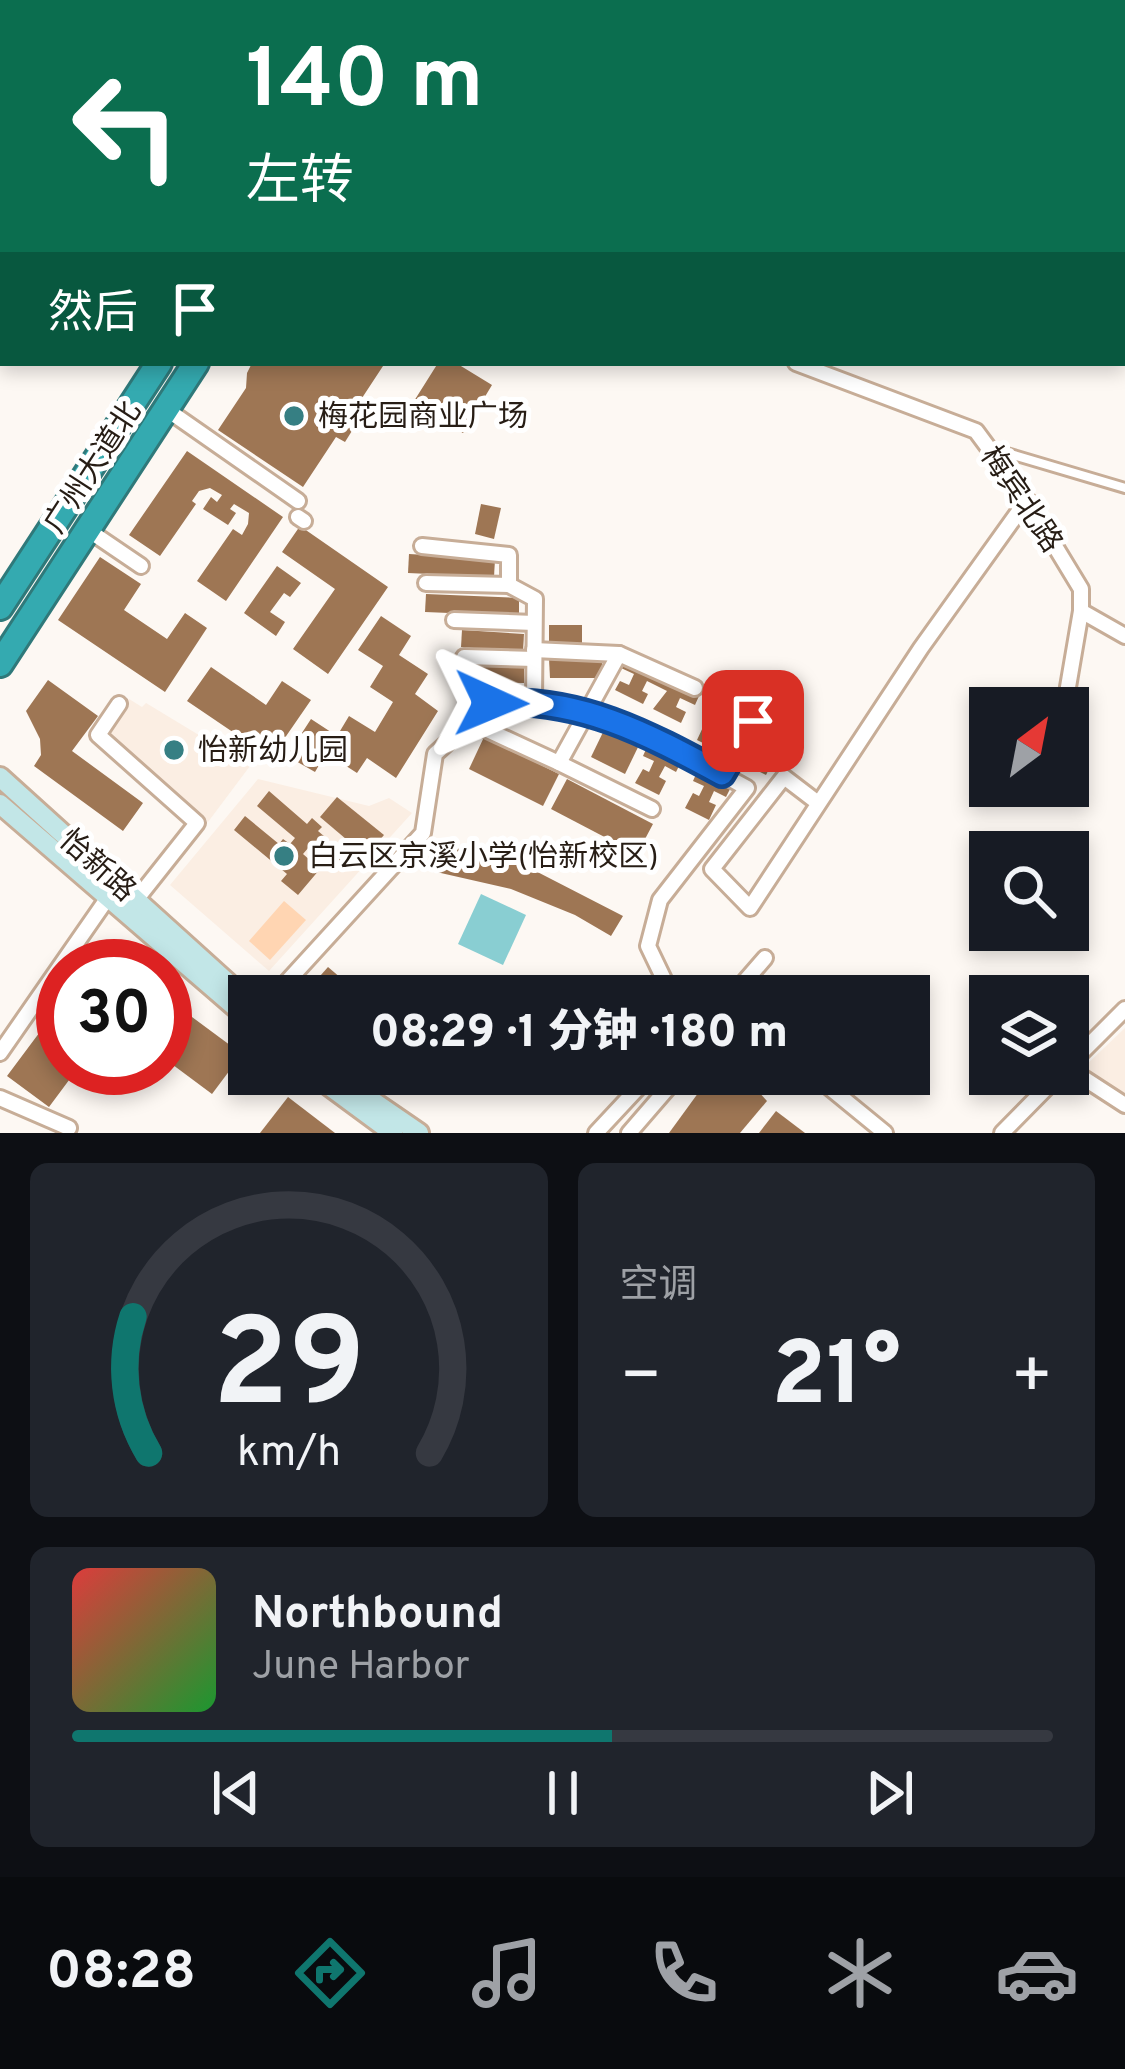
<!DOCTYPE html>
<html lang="zh">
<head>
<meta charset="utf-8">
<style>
	body { margin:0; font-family:Overpass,"Noto Sans SC",sans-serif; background:#20242c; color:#f1f3f6; height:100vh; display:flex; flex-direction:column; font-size:45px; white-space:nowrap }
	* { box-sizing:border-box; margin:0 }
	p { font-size:39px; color:#9ea1a6 }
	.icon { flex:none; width:66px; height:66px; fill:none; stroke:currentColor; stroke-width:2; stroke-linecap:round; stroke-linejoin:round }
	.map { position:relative; height:1133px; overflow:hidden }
	.sheet { display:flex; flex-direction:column; gap:30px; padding:30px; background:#0d0f14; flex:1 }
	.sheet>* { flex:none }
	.guide { position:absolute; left:0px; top:0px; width:1125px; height:366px; box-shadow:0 6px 18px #0003; background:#0b6e4f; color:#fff; overflow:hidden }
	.needle { width:78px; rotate:32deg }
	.buttons { position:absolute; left:969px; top:687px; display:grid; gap:24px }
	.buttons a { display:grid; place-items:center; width:120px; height:120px; border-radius:0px; background:#171b24; box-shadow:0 6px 18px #0003; font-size:60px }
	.speed { position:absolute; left:36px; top:939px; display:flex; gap:24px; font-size:60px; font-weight:700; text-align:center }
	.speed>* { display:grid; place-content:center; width:156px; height:156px; border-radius:50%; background:#171b24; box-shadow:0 6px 18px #0003; line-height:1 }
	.speed .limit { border:18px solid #d22; background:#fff; color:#111 }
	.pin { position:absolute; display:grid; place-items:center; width:102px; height:102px; color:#fff; margin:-51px; border-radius:24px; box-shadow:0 6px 18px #0006 }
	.me { position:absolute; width:132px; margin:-66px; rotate:91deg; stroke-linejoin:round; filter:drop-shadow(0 0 9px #0008) }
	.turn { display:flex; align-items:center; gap:42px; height:252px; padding:0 48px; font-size:54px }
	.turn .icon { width:156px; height:156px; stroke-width:2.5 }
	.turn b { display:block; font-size:84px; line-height:102px }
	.then { display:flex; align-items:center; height:114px; padding:0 48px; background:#0003; gap:24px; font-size:45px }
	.big { font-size:90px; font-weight:800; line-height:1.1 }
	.sheet .widget { flex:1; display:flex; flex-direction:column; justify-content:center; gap:18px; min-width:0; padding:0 42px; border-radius:18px; background:#20242c }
	.sheet .dial { align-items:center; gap:0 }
	.dial svg { height:312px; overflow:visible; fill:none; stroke:#363941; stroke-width:7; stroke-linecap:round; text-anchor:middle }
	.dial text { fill:#f1f3f6; stroke:none }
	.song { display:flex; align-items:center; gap:36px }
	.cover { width:144px; height:144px; border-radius:18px; background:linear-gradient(135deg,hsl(0 70% 55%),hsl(130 70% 35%)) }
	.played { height:12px; border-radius:6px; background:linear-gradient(90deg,#0f766e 55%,#363941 55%) }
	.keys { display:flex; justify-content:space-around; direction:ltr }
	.heat { display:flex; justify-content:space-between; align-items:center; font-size:66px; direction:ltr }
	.sheet .tiles { flex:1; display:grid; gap:30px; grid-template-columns:1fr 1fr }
	.widget:last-child { grid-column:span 2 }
	.trip { position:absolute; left:228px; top:975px; width:702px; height:120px; border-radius:0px; background:#171b24; box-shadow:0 6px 18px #0003; font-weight:800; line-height:120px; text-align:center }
	.tab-bar { display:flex; height:192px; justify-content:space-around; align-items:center; background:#090b0e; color:#9ea1a6 }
	.tab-bar .icon { width:84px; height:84px }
	.tab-bar .on { color:#0f766e }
	.tab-bar b { font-size:54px; color:#f1f3f6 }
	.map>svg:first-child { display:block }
</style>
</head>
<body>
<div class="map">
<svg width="1125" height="1133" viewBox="0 0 1125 1133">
	<rect width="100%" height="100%" fill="#fdf8f3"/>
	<g fill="#fbeee3">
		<polygon points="129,699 142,707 146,703 250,766 208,822 103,734"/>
		<polygon points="258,779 369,806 389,798 412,813 269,971 170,885"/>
		<polygon points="1125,1028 1125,1097 1081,1070"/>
	</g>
	<polygon fill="#ffd5b2" points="284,901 306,920 270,960 249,941"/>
	<polygon fill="#89ced2" points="481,894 526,915 503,965 458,944"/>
	<g fill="#9e7654">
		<polygon points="252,363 385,363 362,398 370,402 345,442 336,437 303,487 218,430 246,388 247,373"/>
		<polygon points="438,363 456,363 492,385 463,433 440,419 436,426 409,409"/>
		<polygon points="187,451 283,517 226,601 197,581 233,529 242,535 248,524 249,513 234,504 230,509 236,513 228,525 203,509 211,497 217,502 222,495 210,488 199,491 192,501 196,504 160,556 129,535"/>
		<polygon points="481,504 501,508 494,539 475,534"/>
		<polygon points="300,526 388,587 328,674 293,649 335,589 282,552"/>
		<polygon points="409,554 495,559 494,577 408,573"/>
		<polygon points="100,557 141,584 124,610 167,639 185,613 207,628 165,692 58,620"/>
		<polygon points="277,566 301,583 290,597 284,593 270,612 285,622 276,636 244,613"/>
		<polygon points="426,594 519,598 519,616 425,612"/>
		<polygon points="381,616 411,636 399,655 428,674 415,694 438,711 396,778 367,758 357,773 326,753 315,772 287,756 311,719 337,736 349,716 375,732 393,702 370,687 383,666 358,650"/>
		<rect x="549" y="625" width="33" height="19"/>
		<polygon points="462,630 524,634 523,652 461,647"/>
		<polygon points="549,659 602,659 602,678 550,678"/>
		<polygon points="625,660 699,696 695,705 680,698 676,707 686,712 681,723 653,709 667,691 647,681 642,691 648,694 643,704 615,690 620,681 629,685 634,674 621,668"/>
		<polygon points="465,665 524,666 524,683 465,682"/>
		<polygon points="211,667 266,705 282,681 311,700 271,758 187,701"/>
		<polygon points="48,680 98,716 72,751 143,803 123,831 34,766 41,755 40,739 26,711"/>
		<polygon points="709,704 741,721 737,729 726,723 721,734 728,737 721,752 697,740 704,725 710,728 715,718 705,713"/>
		<polygon points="606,726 640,743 625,774 591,757"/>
		<polygon points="754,727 787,744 782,752 771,746 766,757 773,761 766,775 742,763 750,749 756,752 761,742 750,736"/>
		<polygon points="484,737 559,774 543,806 469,769"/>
		<polygon points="647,747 680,764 676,772 665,766 659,777 666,781 659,795 635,783 643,769 649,772 654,761 643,756"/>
		<polygon points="697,772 730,789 726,797 714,791 709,802 716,805 709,820 685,808 693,793 699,796 704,786 693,781"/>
		<polygon points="567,779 653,824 637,854 551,809"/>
		<polygon points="269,791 307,824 312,818 322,827 318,831 346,855 335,868 309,847 303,854 320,869 298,895 281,881 287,874 234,830 245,816 279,844 283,839 290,844 295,838 257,806"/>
		<polygon points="337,797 384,835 366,856 320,817"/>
		<polygon points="433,843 518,862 623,916 611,936 575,915 511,889 432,871"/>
		<polygon points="101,949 123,966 89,966"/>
		<polygon points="328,967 362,996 328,996 313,984"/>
		<polygon points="532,986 583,990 583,996 531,996"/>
		<polygon points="165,997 242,1054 212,1094 165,1059"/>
		<polygon points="63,1001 63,1068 78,1068 49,1107 7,1076"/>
		<polygon points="712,1074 743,1074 767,1101 740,1133 669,1133"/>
		<polygon points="288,1097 335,1133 260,1133"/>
		<polygon points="776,1111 805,1133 759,1133"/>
	</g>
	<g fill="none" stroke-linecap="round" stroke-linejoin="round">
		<g stroke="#c7ad97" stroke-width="14">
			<polyline id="lane" points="990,448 1125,488"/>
		</g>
		<g stroke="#c7ad97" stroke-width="20">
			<g id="street">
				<polyline points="372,0 373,3"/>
				<polyline points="0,99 3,101"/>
				<polyline points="796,363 976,431 1027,500 1081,589 1081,611 1068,687"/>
				<polyline points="166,409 298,501"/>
				<polyline points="298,517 304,521"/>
				<polyline points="88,530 141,566"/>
				<polyline points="422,546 509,555 509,585 535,599 534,699"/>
				<polyline points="426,583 509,585"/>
				<polyline points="1081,611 1125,636"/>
				<polyline points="454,620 534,623"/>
				<polyline points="619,654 695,688"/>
				<polyline points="464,657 534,659"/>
				<polyline points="714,700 753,721 723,774"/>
				<polyline points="119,704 98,735 197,823 136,900"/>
				<polyline points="753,721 787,738"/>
				<polyline points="470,722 559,763 619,654 534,650"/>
				<polyline points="559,763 652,809"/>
				<polyline points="818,803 784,777 712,869 750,908 921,648 1027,500"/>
				<polyline points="274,996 423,833 435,754 470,722 474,703 534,699 636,727 747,788 660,900 648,946 672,996"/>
				<polyline points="732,996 765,958"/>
				<polyline points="0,1053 109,896"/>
				<polyline points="1068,1066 1125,1009"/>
				<polyline points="1068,1068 1125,1105"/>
				<polyline points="813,1074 885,1133"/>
				<polyline points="0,1098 69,1128"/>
				<polyline points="596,1133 651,1074"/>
				<polyline points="629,1133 680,1074"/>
				<polyline points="1002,1133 1060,1074"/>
			</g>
		</g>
		<g stroke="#c7ad97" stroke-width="24">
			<g id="secondary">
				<polyline points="0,777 249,1002"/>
				<polyline points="0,804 249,1019"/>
				<polyline points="313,1074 393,1133"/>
				<polyline points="333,1074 419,1133"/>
			</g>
		</g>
		<g stroke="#2f797a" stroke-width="30">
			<g id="highway">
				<polyline points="459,3 466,0"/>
				<polyline points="561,3 573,0"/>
				<polyline points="0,607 159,363"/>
				<polyline points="0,664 196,363"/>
			</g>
		</g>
		<use href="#lane" stroke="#fff" stroke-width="8"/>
		<use href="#street" stroke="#fff" stroke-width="14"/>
		<use href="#secondary" stroke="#c2e6e7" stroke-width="18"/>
		<use href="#highway" stroke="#34aab0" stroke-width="24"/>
	</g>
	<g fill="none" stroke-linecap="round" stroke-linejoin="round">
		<g stroke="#114b97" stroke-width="30">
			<path id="route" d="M 491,703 C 578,696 648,734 722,774 L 753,721"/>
		</g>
		<use href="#route" stroke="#1a73e8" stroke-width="21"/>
	</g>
	<g fill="#367f83" stroke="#fff" stroke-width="4.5">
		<circle cx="294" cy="416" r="12"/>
		<circle cx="174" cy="750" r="12"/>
		<circle cx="284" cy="856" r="12"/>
	</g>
	<g text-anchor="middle" stroke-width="10" stroke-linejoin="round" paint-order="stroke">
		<g font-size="30" fill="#271d15" stroke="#fff" text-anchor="start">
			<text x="318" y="426">梅花园商业广场</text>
			<text x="198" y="760">怡新幼儿园</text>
			<text x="308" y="866">白云区京溪小学(怡新校区)</text>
		</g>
		<g font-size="30" fill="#271d15" stroke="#fff">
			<text transform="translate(92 467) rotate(-57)" y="10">广州大道北</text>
			<text transform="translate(1022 499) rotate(56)" y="10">梅宾北路</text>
			<text transform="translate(98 865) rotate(42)" y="10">怡新路</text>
		</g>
	</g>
</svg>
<div class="buttons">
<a><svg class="needle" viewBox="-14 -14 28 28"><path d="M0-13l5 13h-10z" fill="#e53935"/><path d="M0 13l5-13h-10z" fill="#9ea1a6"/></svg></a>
<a><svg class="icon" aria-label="search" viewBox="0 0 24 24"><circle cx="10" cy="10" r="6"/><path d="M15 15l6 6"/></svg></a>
<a><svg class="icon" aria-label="layers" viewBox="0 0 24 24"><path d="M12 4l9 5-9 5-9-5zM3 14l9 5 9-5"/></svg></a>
</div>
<div class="speed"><div class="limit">30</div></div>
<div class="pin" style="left:753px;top:721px;background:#d93025"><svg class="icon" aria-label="arrive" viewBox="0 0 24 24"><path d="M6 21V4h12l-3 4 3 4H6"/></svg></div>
<svg class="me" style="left:491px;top:703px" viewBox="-20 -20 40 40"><path d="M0-17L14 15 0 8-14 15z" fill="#1a73e8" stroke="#fff" stroke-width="4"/></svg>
<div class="trip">08:29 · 1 分钟 · 180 m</div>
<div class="guide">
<div class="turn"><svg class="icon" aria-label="left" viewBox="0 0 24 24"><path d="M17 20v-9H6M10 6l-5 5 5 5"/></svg><div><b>140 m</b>左转</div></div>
<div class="then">然后<svg class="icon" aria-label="arrive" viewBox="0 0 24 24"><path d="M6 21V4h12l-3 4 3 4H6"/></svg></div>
</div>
</div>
<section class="sheet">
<div class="tiles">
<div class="widget dial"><svg viewBox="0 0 100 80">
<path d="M14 69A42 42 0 1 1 86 69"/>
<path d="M14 69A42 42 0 0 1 10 34" stroke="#0f766e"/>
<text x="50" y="56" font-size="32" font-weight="700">29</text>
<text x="50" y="72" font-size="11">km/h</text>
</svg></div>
<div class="widget"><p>空调</p>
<div class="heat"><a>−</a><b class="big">21°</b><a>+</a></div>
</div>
<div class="widget">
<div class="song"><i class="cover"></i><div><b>Northbound</b><p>June Harbor</p></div></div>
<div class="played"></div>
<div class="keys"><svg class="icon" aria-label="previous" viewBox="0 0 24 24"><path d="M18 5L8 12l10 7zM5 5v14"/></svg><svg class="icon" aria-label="pause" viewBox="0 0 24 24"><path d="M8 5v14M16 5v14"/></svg><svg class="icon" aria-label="next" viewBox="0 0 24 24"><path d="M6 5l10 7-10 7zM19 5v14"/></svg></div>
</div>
</div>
</section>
<nav class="tab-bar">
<b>08:28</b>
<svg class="icon on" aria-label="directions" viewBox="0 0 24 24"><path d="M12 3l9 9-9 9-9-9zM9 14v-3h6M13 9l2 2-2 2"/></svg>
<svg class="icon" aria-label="music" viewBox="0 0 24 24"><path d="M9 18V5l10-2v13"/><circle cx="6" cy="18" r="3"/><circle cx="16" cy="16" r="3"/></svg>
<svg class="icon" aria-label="phone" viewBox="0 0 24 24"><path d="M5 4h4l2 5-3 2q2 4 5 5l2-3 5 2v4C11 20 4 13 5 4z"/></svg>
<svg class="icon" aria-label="climate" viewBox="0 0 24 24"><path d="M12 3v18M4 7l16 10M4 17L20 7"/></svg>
<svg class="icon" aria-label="car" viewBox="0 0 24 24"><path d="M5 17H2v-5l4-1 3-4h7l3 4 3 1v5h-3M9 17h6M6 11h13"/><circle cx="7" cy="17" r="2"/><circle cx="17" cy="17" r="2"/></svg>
</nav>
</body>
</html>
